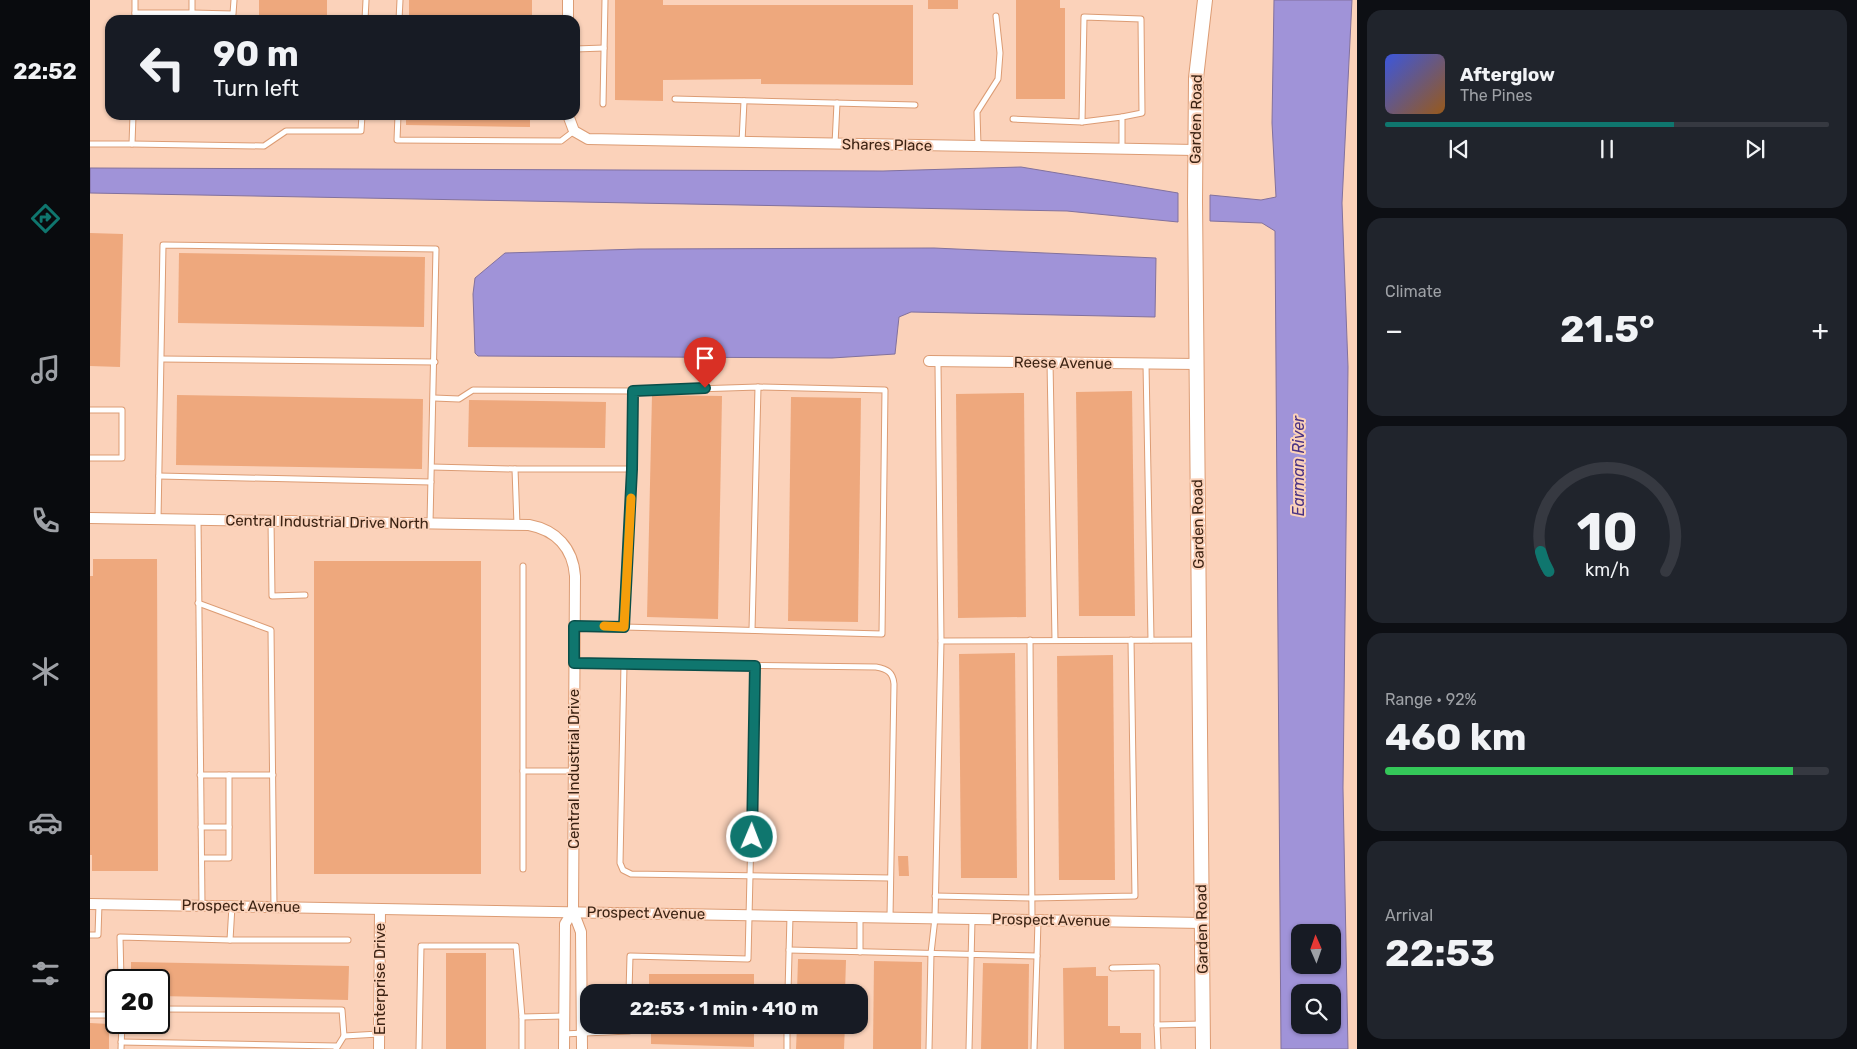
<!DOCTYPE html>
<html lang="en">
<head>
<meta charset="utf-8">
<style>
	body { margin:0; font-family:Rubik,sans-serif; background:#20242c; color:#f1f3f6; height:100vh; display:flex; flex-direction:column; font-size:19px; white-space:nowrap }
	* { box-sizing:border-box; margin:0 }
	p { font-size:16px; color:#9ea1a6 }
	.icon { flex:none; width:28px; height:28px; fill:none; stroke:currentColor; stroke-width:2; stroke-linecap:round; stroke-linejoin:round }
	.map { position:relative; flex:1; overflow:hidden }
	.panel { display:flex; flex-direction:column; gap:10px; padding:10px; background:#0d0f14; width:500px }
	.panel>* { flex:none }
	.top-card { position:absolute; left:15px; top:15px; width:475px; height:105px; border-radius:15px; box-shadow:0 1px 4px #0004; background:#171b24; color:#f1f3f6; overflow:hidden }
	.needle { width:32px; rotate:358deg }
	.buttons { position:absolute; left:1201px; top:924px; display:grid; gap:10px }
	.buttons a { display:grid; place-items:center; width:50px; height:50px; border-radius:10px; background:#171b24; box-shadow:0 1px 4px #0004; font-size:25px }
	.speed { position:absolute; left:15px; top:969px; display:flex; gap:10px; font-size:25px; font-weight:700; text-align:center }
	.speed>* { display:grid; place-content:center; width:65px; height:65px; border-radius:50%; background:#171b24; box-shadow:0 1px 4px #0004; line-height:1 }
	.speed .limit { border:2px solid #111; border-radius:8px; background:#fff; color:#111 }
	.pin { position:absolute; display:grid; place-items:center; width:42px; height:42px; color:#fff; margin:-51px -21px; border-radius:50% 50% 50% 0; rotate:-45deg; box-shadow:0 0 5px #0007 }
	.pin .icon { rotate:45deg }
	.me { position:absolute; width:55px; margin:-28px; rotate:1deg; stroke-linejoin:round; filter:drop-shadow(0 0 4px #0008) }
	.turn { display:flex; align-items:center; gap:18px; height:105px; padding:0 25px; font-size:22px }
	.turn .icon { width:65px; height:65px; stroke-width:2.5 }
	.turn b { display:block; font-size:35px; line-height:42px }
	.big { font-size:38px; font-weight:700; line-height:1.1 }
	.panel .widget { flex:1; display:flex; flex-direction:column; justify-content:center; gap:8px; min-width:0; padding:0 18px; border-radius:15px; background:#20242c }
	.panel .dial { align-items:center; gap:0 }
	.dial svg { height:130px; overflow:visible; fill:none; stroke:#363941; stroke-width:7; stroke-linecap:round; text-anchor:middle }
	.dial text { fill:#f1f3f6; stroke:none }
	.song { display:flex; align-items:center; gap:15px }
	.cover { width:60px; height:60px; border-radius:8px; background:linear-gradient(135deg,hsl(230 70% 55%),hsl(30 70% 35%)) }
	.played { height:5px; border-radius:2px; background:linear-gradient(90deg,#0f766e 65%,#363941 65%) }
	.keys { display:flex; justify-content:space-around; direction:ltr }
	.heat { display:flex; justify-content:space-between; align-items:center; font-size:28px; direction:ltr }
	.charge { height:8px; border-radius:4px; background:linear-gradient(90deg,#34c759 92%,#363941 0) }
	.trip { position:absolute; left:490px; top:984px; width:288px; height:50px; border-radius:15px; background:#171b24; box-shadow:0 1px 4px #0004; font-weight:700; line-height:50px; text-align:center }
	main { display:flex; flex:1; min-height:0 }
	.menu { display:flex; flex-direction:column; width:90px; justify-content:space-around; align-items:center; background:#090b0e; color:#9ea1a6 }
	.menu .icon { width:35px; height:35px }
	.menu .current { color:#0f766e }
	.menu b { font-size:22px; color:#f1f3f6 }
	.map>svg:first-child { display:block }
</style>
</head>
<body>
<main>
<nav class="menu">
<b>22:52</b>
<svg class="icon current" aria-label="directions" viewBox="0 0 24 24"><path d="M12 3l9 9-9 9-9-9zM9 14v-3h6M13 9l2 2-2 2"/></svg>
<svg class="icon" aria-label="music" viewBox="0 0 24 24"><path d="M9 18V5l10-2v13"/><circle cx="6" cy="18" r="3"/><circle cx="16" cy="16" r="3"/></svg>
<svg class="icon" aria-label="phone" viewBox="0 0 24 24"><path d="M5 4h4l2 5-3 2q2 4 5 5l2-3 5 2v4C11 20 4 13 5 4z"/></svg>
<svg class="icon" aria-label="climate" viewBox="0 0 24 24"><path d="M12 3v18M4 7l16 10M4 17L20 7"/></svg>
<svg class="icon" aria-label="car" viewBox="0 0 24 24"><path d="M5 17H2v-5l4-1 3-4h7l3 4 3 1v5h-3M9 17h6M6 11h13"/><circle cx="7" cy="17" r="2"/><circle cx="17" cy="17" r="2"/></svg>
<svg class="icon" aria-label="filters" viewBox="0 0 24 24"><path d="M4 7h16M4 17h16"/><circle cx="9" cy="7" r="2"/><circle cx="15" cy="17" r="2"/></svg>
</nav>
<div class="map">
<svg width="1267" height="1049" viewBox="0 0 1267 1049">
	<rect width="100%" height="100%" fill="#fbd2ba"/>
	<g fill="#a093d8" stroke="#82719d" fill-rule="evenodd">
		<path d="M 1184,0 L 1262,0 L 1252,203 L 1258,367 L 1253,788 L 1258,1049 L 1191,1049 L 1185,231 L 1172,223 L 1120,221 L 1120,195 L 1171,200 L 1186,197 L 1182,123 ZM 1210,932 L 1242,932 L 1242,965 L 1210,965 ZM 1210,992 L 1242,992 L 1242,1025 L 1210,1025 Z"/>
		<polygon points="931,167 1088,193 1088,222 977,211 0,193 0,168 793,171"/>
		<polygon points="844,248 1066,258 1065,317 821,312 809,317 805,354 742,358 388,356 385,353 383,294 385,278 415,253 549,249"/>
	</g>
	<g fill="#eea87d">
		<rect x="169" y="0" width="68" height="20"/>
		<rect x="319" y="0" width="123" height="20"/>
		<polygon points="525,0 573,0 573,5 823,5 823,85 671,84 671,79 573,80 573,101 525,100"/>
		<rect x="838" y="0" width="30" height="9"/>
		<polygon points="926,0 970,0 970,8 975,8 975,99 926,99"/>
		<polygon points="316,115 440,115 440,127 316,125"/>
		<polygon points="0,233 33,234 30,367 0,366"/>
		<polygon points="89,253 335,257 334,327 88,323"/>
		<polygon points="1042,391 1045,616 989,616 986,392"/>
		<polygon points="934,393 936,617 868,618 866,394"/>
		<polygon points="87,395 333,399 332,469 86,465"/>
		<polygon points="562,395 632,396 628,619 557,617"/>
		<polygon points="701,397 771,398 768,622 698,621"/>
		<polygon points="379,400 516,402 515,448 378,447"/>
		<polygon points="3,559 67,559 68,871 2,871 2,855 0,855 0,576 3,576"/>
		<rect x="224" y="561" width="167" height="313"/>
		<polygon points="925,653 927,878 871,878 869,654"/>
		<polygon points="1023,655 1025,880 969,880 967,656"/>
		<polygon points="808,856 818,856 819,876 809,876"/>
		<rect x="356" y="953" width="40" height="96"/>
		<polygon points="708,959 756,960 755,992 707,992"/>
		<polygon points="784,961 832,962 831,1049 783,1049"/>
		<polygon points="41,962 259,966 258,1000 69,996 69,980 41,980"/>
		<polygon points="893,963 939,964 938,1049 891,1049"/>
		<polygon points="1006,967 1006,976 1018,976 1018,1026 1030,1026 1030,1033 1051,1033 1051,1049 974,1049 973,968"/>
		<rect x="559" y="974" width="105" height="18"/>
		<polygon points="0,1023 19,1024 19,1049 0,1049"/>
		<polygon points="561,1025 664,1025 664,1047 561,1044"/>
		<polygon points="707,1025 755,1025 754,1049 706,1049"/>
	</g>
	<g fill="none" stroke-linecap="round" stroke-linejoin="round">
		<g stroke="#dc9c74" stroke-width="7">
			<g id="lane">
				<polyline points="45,13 102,13 102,0"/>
				<polyline points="102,13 143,14 144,0"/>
				<polyline points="45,20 45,0"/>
				<polyline points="275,20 276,0"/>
				<polyline points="309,20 310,0"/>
				<polyline points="485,49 514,48"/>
				<polyline points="585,99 825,105"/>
				<polyline points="513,104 515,0"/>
				<polyline points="308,115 307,140 471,141 484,131"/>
				<polyline points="923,119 992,122 994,17 1051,19 1052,113 1032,117 1032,149"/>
				<polyline points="992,122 1032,117"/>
				<polyline points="652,142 654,101"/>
				<polyline points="0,144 42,144 43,115"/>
				<polyline points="42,144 174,146 196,131 271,131 272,115"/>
				<polyline points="745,144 747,103"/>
				<polyline points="888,146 887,112 908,79 910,53 906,16"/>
				<polyline points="72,359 345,362"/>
				<polyline points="850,362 848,365 851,641"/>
				<polyline points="960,362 965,640"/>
				<polyline points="1056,364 1061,640"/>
				<polyline points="344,398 369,399 383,390 543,391 668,387 795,390 792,634 534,627"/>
				<polyline points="0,410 32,410 32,458 0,458"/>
				<polyline points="342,467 425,469 427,525"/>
				<polyline points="425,469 542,469 543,391"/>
				<polyline points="69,476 341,482"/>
				<polyline points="68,519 73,245 346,249 340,523"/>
				<polyline points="108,520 112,905"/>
				<polyline points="181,521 182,596 215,595"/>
				<polyline points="433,566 433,869"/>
				<polyline points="108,603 181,630 184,907"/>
				<polyline points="485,626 534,627 542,469"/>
				<polyline points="662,630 668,387"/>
				<polyline points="940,640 942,920"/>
				<path d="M 485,663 L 786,667 C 797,669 803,672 804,684 L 800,917"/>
				<polyline points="534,664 530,863 533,870 541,874 800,878"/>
				<polyline points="433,771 484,771"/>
				<polyline points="110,775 183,775"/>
				<polyline points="111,827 139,827"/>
				<polyline points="112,858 139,858 139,775"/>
				<polyline points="845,896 942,898 1045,896 1041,640"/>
				<polyline points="0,935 8,935 9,904"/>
				<polyline points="140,940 258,940"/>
				<polyline points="699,950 947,956 948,920"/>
				<polyline points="770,952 770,918"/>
				<polyline points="1022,968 1067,967 1067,1025 1112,1024"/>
				<polyline points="31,980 30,937 140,940 142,906"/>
				<polyline points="539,992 540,956 658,959 665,666"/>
				<polyline points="698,992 700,916"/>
				<polyline points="69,1009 252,1010 254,1036"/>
				<polyline points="0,1015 26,1015"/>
				<polyline points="1067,1025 1068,1049"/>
				<polyline points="473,1034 539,1031 539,1025"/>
				<polyline points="31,1042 246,1046"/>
				<polyline points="31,1049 32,1022"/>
				<polyline points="246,1049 254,1036 289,1034"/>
				<polyline points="329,1049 331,946 426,946 432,1017 474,1016"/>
				<polyline points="432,1049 432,1017"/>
				<polyline points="697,1049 697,1025"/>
				<polyline points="839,1049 841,953 845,918 851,641 1109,640"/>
				<polyline points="879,1049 882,919"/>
				<polyline points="944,1049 947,956"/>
			</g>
		</g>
		<g stroke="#dc9c74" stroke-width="12">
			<g id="street">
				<polyline points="478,0 478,20"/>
				<polyline points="478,115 484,131 498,139 1105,150"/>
				<polyline points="839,361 1107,364"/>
				<path d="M 0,518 L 439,525 C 466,530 483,548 485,576 L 483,911 L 491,932 L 492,1049"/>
				<polyline points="0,904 1112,923"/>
				<polyline points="289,1049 290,909"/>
				<polyline points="474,1049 475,924 483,911"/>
			</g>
		</g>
		<g stroke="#dc9c74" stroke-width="16">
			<polyline id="secondary" points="1113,1049 1105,201 1106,78 1115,0"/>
		</g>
		<use href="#lane" stroke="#fff" stroke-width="5"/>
		<use href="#street" stroke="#fff" stroke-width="10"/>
		<use href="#secondary" stroke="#fff" stroke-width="14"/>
	</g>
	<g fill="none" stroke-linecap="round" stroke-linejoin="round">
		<g stroke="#0a4d48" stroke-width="12">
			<polyline id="route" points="615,388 543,391 542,469 534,627 484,626 484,663 665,666 662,837"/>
		</g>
		<use href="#route" stroke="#0f766e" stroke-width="9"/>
		<polyline stroke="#f59e0b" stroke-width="9" points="514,626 534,627 541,498"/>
	</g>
	<g text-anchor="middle" stroke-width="4" stroke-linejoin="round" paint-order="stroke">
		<g font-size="15" fill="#3c2313" stroke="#fbd2ba">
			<text transform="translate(1106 119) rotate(-89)" y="5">Garden Road</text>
			<text transform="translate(797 145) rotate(1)" y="5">Shares Place</text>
			<text transform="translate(973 363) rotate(1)" y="5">Reese Avenue</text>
			<text transform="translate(237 522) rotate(1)" y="5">Central Industrial Drive North</text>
			<text transform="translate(1108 524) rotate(-91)" y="5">Garden Road</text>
			<text transform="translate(484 769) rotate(-90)" y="5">Central Industrial Drive</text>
			<text transform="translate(151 906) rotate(1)" y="5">Prospect Avenue</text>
			<text transform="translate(556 913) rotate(1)" y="5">Prospect Avenue</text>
			<text transform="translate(961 920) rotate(1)" y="5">Prospect Avenue</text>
			<text transform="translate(1112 929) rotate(-91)" y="5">Garden Road</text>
			<text transform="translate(290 979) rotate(-90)" y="5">Enterprise Drive</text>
		</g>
		<g font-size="16" font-style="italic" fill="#4a3384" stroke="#fbd2ba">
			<text transform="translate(1208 466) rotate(-90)" y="6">Earman River</text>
		</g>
	</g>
</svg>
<div class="buttons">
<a><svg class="needle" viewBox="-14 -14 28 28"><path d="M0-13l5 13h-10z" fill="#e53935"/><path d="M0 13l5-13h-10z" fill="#9ea1a6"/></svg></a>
<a><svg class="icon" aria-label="search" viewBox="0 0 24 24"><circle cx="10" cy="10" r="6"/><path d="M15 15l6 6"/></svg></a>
</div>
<div class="speed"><div class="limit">20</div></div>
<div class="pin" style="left:615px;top:388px;background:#d93025"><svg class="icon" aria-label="arrive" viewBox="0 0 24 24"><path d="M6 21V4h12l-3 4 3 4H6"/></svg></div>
<svg class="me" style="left:662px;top:837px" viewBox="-20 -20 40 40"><circle r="17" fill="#0f766e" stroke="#fff" stroke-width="3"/><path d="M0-11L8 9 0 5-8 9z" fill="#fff"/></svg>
<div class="trip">22:53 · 1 min · 410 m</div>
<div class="top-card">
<div class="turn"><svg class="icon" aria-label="left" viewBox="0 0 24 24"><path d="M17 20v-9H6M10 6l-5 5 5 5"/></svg><div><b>90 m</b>Turn left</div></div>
</div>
</div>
<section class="panel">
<div class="widget">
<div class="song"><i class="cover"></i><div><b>Afterglow</b><p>The Pines</p></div></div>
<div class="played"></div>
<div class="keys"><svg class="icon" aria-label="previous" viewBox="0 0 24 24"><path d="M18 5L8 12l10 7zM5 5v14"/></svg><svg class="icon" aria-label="pause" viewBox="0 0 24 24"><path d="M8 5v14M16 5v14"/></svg><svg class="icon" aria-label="next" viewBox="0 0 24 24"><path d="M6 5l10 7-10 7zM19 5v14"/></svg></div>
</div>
<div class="widget"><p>Climate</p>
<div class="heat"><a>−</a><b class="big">21.5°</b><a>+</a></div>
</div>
<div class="widget dial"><svg viewBox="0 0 100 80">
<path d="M14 69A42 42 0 1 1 86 69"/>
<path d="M14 69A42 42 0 0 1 9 57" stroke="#0f766e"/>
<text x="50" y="56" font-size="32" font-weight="700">10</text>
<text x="50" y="72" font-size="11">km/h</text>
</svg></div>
<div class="widget"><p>Range · 92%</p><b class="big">460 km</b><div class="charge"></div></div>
<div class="widget"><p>Arrival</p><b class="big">22:53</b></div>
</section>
</main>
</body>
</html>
